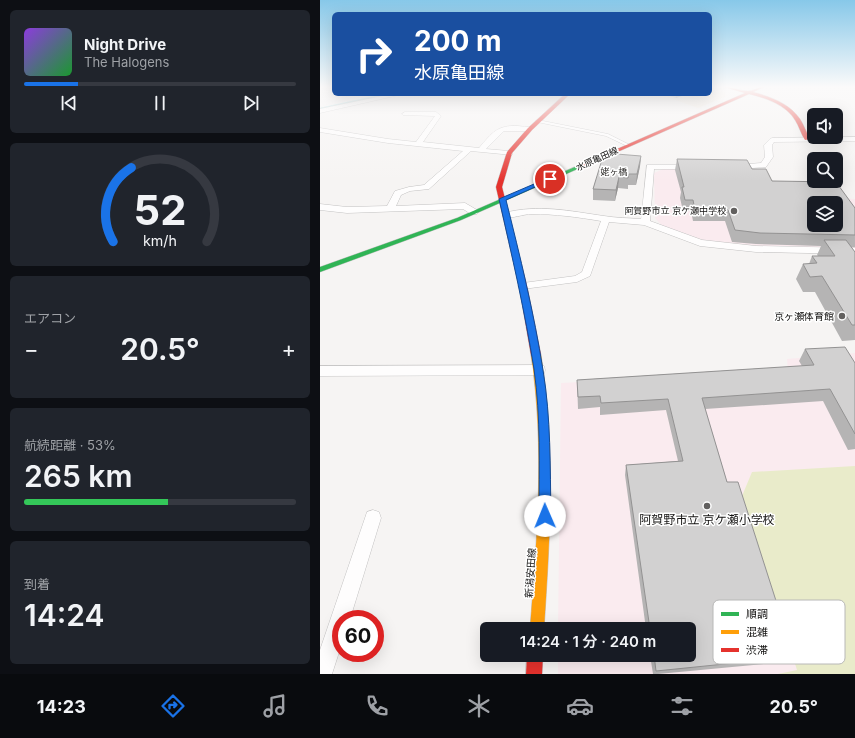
<!DOCTYPE html>
<html lang="ja">
<head>
<meta charset="utf-8">
<style>
	body { margin:0; font-family:Inter,"Noto Sans JP",sans-serif; background:#20242c; color:#f1f3f6; height:100vh; display:flex; flex-direction:column; font-size:15px; white-space:nowrap }
	* { box-sizing:border-box; margin:0 }
	p { font-size:13px; color:#9ea1a6 }
	.icon { flex:none; width:22px; height:22px; fill:none; stroke:currentColor; stroke-width:2; stroke-linecap:round; stroke-linejoin:round }
	.map { position:relative; flex:1; overflow:hidden }
	.drawer { display:flex; flex-direction:column; gap:10px; padding:10px; background:#0d0f14; width:320px }
	.drawer>* { flex:none }
	.guide { position:absolute; left:12px; top:12px; width:380px; height:84px; border-radius:6px; box-shadow:0 4px 16px #0002; background:#1a4fa0; color:#fff; overflow:hidden }
	.tools { position:absolute; left:487px; top:108px; display:grid; gap:8px }
	.tools a { display:grid; place-items:center; width:36px; height:36px; border-radius:6px; background:#171b24; box-shadow:0 4px 16px #0002; font-size:20px }
	.speed { position:absolute; left:12px; top:610px; display:flex; gap:8px; font-size:20px; font-weight:700; text-align:center }
	.speed>* { display:grid; place-content:center; width:52px; height:52px; border-radius:50%; background:#171b24; box-shadow:0 4px 16px #0002; line-height:1 }
	.speed .limit { border:6px solid #d22; background:#fff; color:#111 }
	.pin { position:absolute; display:grid; place-items:center; width:34px; height:34px; color:#fff; margin:-17px; border:2px solid #fff; border-radius:50%; box-shadow:0 1px 4px #0007 }
	.me { position:absolute; width:44px; margin:-22px; rotate:359deg; stroke-linejoin:round; filter:drop-shadow(0 0 3px #0008) }
	.turn { display:flex; align-items:center; gap:14px; height:84px; padding:0 16px; font-size:18px }
	.turn .icon { width:52px; height:52px; stroke-width:2.5 }
	.turn b { display:block; font-size:28px; line-height:34px }
	.big { font-size:30px; font-weight:600; line-height:1.1 }
	.drawer .widget { flex:1; display:flex; flex-direction:column; justify-content:center; gap:6px; min-width:0; padding:0 14px; border-radius:6px; background:#20242c }
	.drawer .dial { align-items:center; gap:0 }
	.dial svg { height:104px; overflow:visible; fill:none; stroke:#363941; stroke-width:7; stroke-linecap:round; text-anchor:middle }
	.dial text { fill:#f1f3f6; stroke:none }
	.song { display:flex; align-items:center; gap:12px }
	.cover { width:48px; height:48px; border-radius:6px; background:linear-gradient(135deg,hsl(270 70% 55%),hsl(130 70% 35%)) }
	.played { height:4px; border-radius:2px; background:linear-gradient(90deg,#1a73e8 20%,#363941 20%) }
	.keys { display:flex; justify-content:space-around; direction:ltr }
	.heat { display:flex; justify-content:space-between; align-items:center; font-size:22px; direction:ltr }
	.charge { height:6px; border-radius:3px; background:linear-gradient(90deg,#34c759 53%,#363941 0) }
	.trip { position:absolute; left:160px; top:622px; width:216px; height:40px; border-radius:6px; background:#171b24; box-shadow:0 4px 16px #0002; font-weight:600; line-height:40px; text-align:center }
	.tabs { display:flex; height:64px; justify-content:space-around; align-items:center; background:#090b0e; color:#9ea1a6 }
	.tabs .icon { width:28px; height:28px }
	.tabs .on { color:#1a73e8 }
	.tabs b { font-size:18px; color:#f1f3f6 }
	main { display:flex; flex:1; min-height:0 }
	.map>svg:first-child { display:block }
</style>
</head>
<body>
<main>
<section class="drawer">
<div class="widget">
<div class="song"><i class="cover"></i><div><b>Night Drive</b><p>The Halogens</p></div></div>
<div class="played"></div>
<div class="keys"><svg class="icon" aria-label="previous" viewBox="0 0 24 24"><path d="M18 5L8 12l10 7zM5 5v14"/></svg><svg class="icon" aria-label="pause" viewBox="0 0 24 24"><path d="M8 5v14M16 5v14"/></svg><svg class="icon" aria-label="next" viewBox="0 0 24 24"><path d="M6 5l10 7-10 7zM19 5v14"/></svg></div>
</div>
<div class="widget dial"><svg viewBox="0 0 100 80">
<path d="M14 69A42 42 0 1 1 86 69"/>
<path d="M14 69A42 42 0 0 1 28 12" stroke="#1a73e8"/>
<text x="50" y="56" font-size="32" font-weight="700">52</text>
<text x="50" y="72" font-size="11">km/h</text>
</svg></div>
<div class="widget"><p>エアコン</p>
<div class="heat"><a>−</a><b class="big">20.5°</b><a>+</a></div>
</div>
<div class="widget"><p>航続距離 · 53%</p><b class="big">265 km</b><div class="charge"></div></div>
<div class="widget"><p>到着</p><b class="big">14:24</b></div>
</section>
<div class="map">
<svg width="535" height="674" viewBox="0 0 535 674">
	<rect width="100%" height="100%" fill="#f6f4f3"/>
	<polygon fill="#f7eee2" points="390,87 403,90 407,96 378,108 339,94 390,94"/>
	<g fill="#faebef" fill-rule="evenodd">
		<path d="M 343,169 L 439,169 L 447,187 L 517,198 L 535,199 L 535,248 L 422,246 L 374,241 L 345,229 L 335,218 L 334,173 ZM 494,203 L 516,203 L 516,225 L 494,225 Z"/>
		<polygon points="535,353 535,674 238,674 238,655 369,655 369,629 238,629 241,383 468,371 467,359"/>
	</g>
	<polygon fill="#e9ebca" points="535,466 535,674 458,674 477,670 422,496 432,472"/>
	<g fill="none" stroke-linecap="round" stroke-linejoin="round">
		<polyline stroke="#95e5eb" stroke-width="2.5" points="0,109 69,94"/>
		<g stroke="#c3c2c2" stroke-width="1">
			<polygon id="lane" points="218,120 288,134 310,145 307,146 286,136 217,122 216,121"/>
		</g>
		<g stroke="#c3c2c2" stroke-width="1">
			<g id="street">
				<polygon points="72,94 83,94 0,113 0,109"/>
				<path d="M 85,112 L 116,112 L 121,116 L 103,142 L 159,148 C 172,133 177,125 198,126 C 204,127 209,126 213,129 L 210,131 L 184,131 L 166,149 L 189,151 L 192,151 L 192,155 L 151,151 L 109,189 L 90,191 L 81,195 L 76,206 L 145,203 L 157,210 L 158,212 L 157,214 L 151,214 L 143,209 L 27,213 L 0,210 L 0,204 L 27,207 L 67,206 L 75,191 L 89,187 L 104,185 L 143,151 L 68,143 L 0,132 L 0,128 L 68,139 L 96,142 L 115,116 L 83,115 L 82,114 Z"/>
				<polygon points="535,137 535,141 454,142 452,145 453,157 446,167 415,169 411,167 415,165 441,163 445,157 444,145 450,139 452,138"/>
				<path d="M 327,165 L 371,165 L 375,167 L 371,169 L 334,169 L 330,221 L 382,240 L 436,246 L 535,248 L 535,254 L 436,252 L 380,246 L 324,225 L 289,222 L 270,276 L 257,282 L 203,289 L 199,288 L 198,286 L 199,284 L 203,283 L 255,276 L 262,272 L 281,221 C 257,217 235,214 212,214 C 203,214 192,219 184,217 L 183,215 L 184,213 C 219,204 249,211 284,216 C 296,218 309,218 321,219 Z"/>
				<polygon points="219,365 224,366 225,370 224,374 219,375 0,376 0,366"/>
				<polygon points="53,510 59,512 61,518 30,619 21,619 21,646 12,674 0,674 0,650 45,518 47,512"/>
			</g>
		</g>
		<g stroke="#c3c2c2" stroke-width="1">
			<polygon id="fast" points="257,166 262,167 141,220 0,272 0,267 137,218"/>
		</g>
		<g stroke="#c3c2c2" stroke-width="1">
			<path id="slow" d="M 216,351 L 219,352 L 221,355 C 236,448 230,536 224,629 L 210,629 C 217,536 225,448 211,355 L 213,352 Z"/>
		</g>
		<g stroke="#c3c2c2" stroke-width="1">
			<g id="jam">
				<path d="M 404,87 C 412,87 420,91 428,91 C 433,91 438,87 444,87 L 433,92 C 451,97 469,103 480,119 C 484,125 486,132 490,139 L 485,140 C 481,134 479,126 475,120 C 466,105 446,98 429,94 L 261,168 L 256,167 L 425,93 Z"/>
				<polygon points="245,94 250,94 212,130 192,153 182,187 207,286 221,355 219,358 213,358 211,355 199,286 176,187 187,152 208,128"/>
				<polygon points="207,655 223,655 222,674 206,674"/>
			</g>
		</g>
		<use href="#lane" fill="#fefdfd" fill-rule="evenodd"/>
		<use href="#street" fill="#fefdfd" fill-rule="evenodd"/>
		<use href="#fast" fill="#30b455" fill-rule="evenodd"/>
		<use href="#slow" fill="#ff9f0a" fill-rule="evenodd"/>
		<use href="#jam" fill="#e5322d" fill-rule="evenodd"/>
	</g>
	<g fill="#b5b4b4">
		<polygon points="343,94 367,94 356,98"/>
		<polygon points="321,156 320,166 316,185 308,185 308,189 298,188 295,201 273,200 273,189"/>
		<polygon points="357,159 432,169 452,181 535,208 535,247 531,247 535,252 535,340 522,341 495,292 483,292 476,279 483,264 489,264 492,256 498,256 497,255 501,246 436,244 412,242 405,221 373,221 371,211 363,211 360,198 361,192 355,170"/>
		<polygon points="485,349 535,363 535,449 528,450 503,401 385,409 407,482 474,657 464,662 338,674 333,674 330,655 369,655 369,629 326,629 305,475 306,465 358,461 346,410 280,415 280,407 258,409 257,380 482,366 479,361"/>
	</g>
	<g fill="#939292">
		<polygon points="356,94 367,94 356,98"/>
		<polygon points="321,156 320,166 316,185 317,174"/>
		<polygon points="299,177 298,188 295,201 296,190"/>
	</g>
	<g fill="#d2d1d1" stroke="#939292" fill-rule="evenodd">
		<polygon points="284,153 321,156 317,174 309,174 308,178 299,177 296,190 273,189"/>
		<path d="M 357,159 L 427,160 L 432,169 L 446,169 L 452,181 L 516,182 L 535,208 L 535,235 L 440,233 L 415,230 L 408,210 L 375,210 L 373,200 L 365,200 L 362,187 L 364,187 ZM 494,203 L 516,203 L 516,225 L 494,225 Z"/>
		<polygon points="504,240 526,240 535,252 535,325 532,325 502,276 490,277 483,264 497,263 492,256 515,256"/>
		<polygon points="525,347 535,363 535,434 510,389 382,398 407,482 418,482 474,657 336,671 334,655 369,655 369,629 330,629 306,465 363,461 348,399 281,403 280,396 258,397 257,380 494,365 485,349"/>
	</g>
	<linearGradient id="sky" x2="0" y2="1"><stop stop-color="#87c8e9"/><stop offset="0.48" stop-color="#fbfafa"/><stop offset="1" stop-color="#fbfafa" stop-opacity="0"/></linearGradient>
	<rect width="535" height="181" fill="url(#sky)"/>
	<path fill="#1a73e8" stroke="#114b97" d="M 228,178 L 233,179 L 186,200 C 200,256 214,313 223,370 C 231,418 230,467 231,516 L 229,520 L 225,522 L 220,520 L 219,516 C 219,467 221,418 214,369 C 205,312 192,256 179,199 Z"/>
	<g fill="#62605f" stroke="#fff" stroke-width="1.5">
		<circle cx="414" cy="211" r="4"/>
		<circle cx="522" cy="316" r="4"/>
		<circle cx="387" cy="506" r="4"/>
	</g>
	<g text-anchor="middle" stroke-width="3" stroke-linejoin="round" paint-order="stroke">
		<g font-size="9" fill="#121110" stroke="#fff">
			<text transform="translate(277 159) rotate(-24)" y="3">水原亀田線</text>
		</g>
		<g font-size="9" fill="#2d2b29" stroke="#fff">
			<text x="294" y="175">姥ヶ橋</text>
		</g>
		<g font-size="9" fill="#121110" stroke="#fff" text-anchor="end">
			<text x="406" y="214">阿賀野市立 京ケ瀬中学校</text>
		</g>
		<g font-size="10" fill="#121110" stroke="#fff" text-anchor="end">
			<text x="514" y="320">京ヶ瀬体育館</text>
		</g>
		<g font-size="10" fill="#121110" stroke="#fff">
			<text transform="translate(210 573) rotate(-86)" y="4">新潟安田線</text>
		</g>
		<g font-size="12" fill="#121110" stroke="#fff">
			<text x="387" y="524">阿賀野市立 京ケ瀬小学校</text>
		</g>
	</g>
	<rect x="393" y="600" width="132" height="64" rx="6" fill="#fff" stroke="#b8b8b7" stroke-width="1"/>
	<rect x="401" y="612" width="18" height="4" fill="#30b455"/>
	<rect x="401" y="630" width="18" height="4" fill="#ff9f0a"/>
	<rect x="401" y="648" width="18" height="4" fill="#e5322d"/>
	<g font-size="11" fill="#121110">
		<text x="426" y="618">順調</text>
		<text x="426" y="636">混雑</text>
		<text x="426" y="654">渋滞</text>
	</g>
</svg>
<div class="tools">
<a><svg class="icon" aria-label="sound" viewBox="0 0 24 24"><path d="M4 9h4l5-4v14l-5-4H4zM17 9q2 3 0 6"/></svg></a>
<a><svg class="icon" aria-label="search" viewBox="0 0 24 24"><circle cx="10" cy="10" r="6"/><path d="M15 15l6 6"/></svg></a>
<a><svg class="icon" aria-label="layers" viewBox="0 0 24 24"><path d="M12 4l9 5-9 5-9-5zM3 14l9 5 9-5"/></svg></a>
</div>
<div class="speed"><div class="limit">60</div></div>
<div class="pin" style="left:230px;top:179px;background:#d93025"><svg class="icon" aria-label="arrive" viewBox="0 0 24 24"><path d="M6 21V4h12l-3 4 3 4H6"/></svg></div>
<svg class="me" style="left:225px;top:516px" viewBox="-20 -20 40 40"><circle r="19" fill="#fff"/><path d="M0-13L10 11 0 6-10 11z" fill="#1a73e8"/></svg>
<div class="trip">14:24 · 1 分 · 240 m</div>
<div class="guide">
<div class="turn"><svg class="icon" aria-label="right" viewBox="0 0 24 24"><path d="M7 20v-9h11M14 6l5 5-5 5"/></svg><div><b>200 m</b>水原亀田線</div></div>
</div>
</div>
</main>
<nav class="tabs">
<b>14:23</b>
<svg class="icon on" aria-label="directions" viewBox="0 0 24 24"><path d="M12 3l9 9-9 9-9-9zM9 14v-3h6M13 9l2 2-2 2"/></svg>
<svg class="icon" aria-label="music" viewBox="0 0 24 24"><path d="M9 18V5l10-2v13"/><circle cx="6" cy="18" r="3"/><circle cx="16" cy="16" r="3"/></svg>
<svg class="icon" aria-label="phone" viewBox="0 0 24 24"><path d="M5 4h4l2 5-3 2q2 4 5 5l2-3 5 2v4C11 20 4 13 5 4z"/></svg>
<svg class="icon" aria-label="climate" viewBox="0 0 24 24"><path d="M12 3v18M4 7l16 10M4 17L20 7"/></svg>
<svg class="icon" aria-label="car" viewBox="0 0 24 24"><path d="M5 17H2v-5l4-1 3-4h7l3 4 3 1v5h-3M9 17h6M6 11h13"/><circle cx="7" cy="17" r="2"/><circle cx="17" cy="17" r="2"/></svg>
<svg class="icon" aria-label="filters" viewBox="0 0 24 24"><path d="M4 7h16M4 17h16"/><circle cx="9" cy="7" r="2"/><circle cx="15" cy="17" r="2"/></svg>
<b>20.5°</b>
</nav>
</body>
</html>
